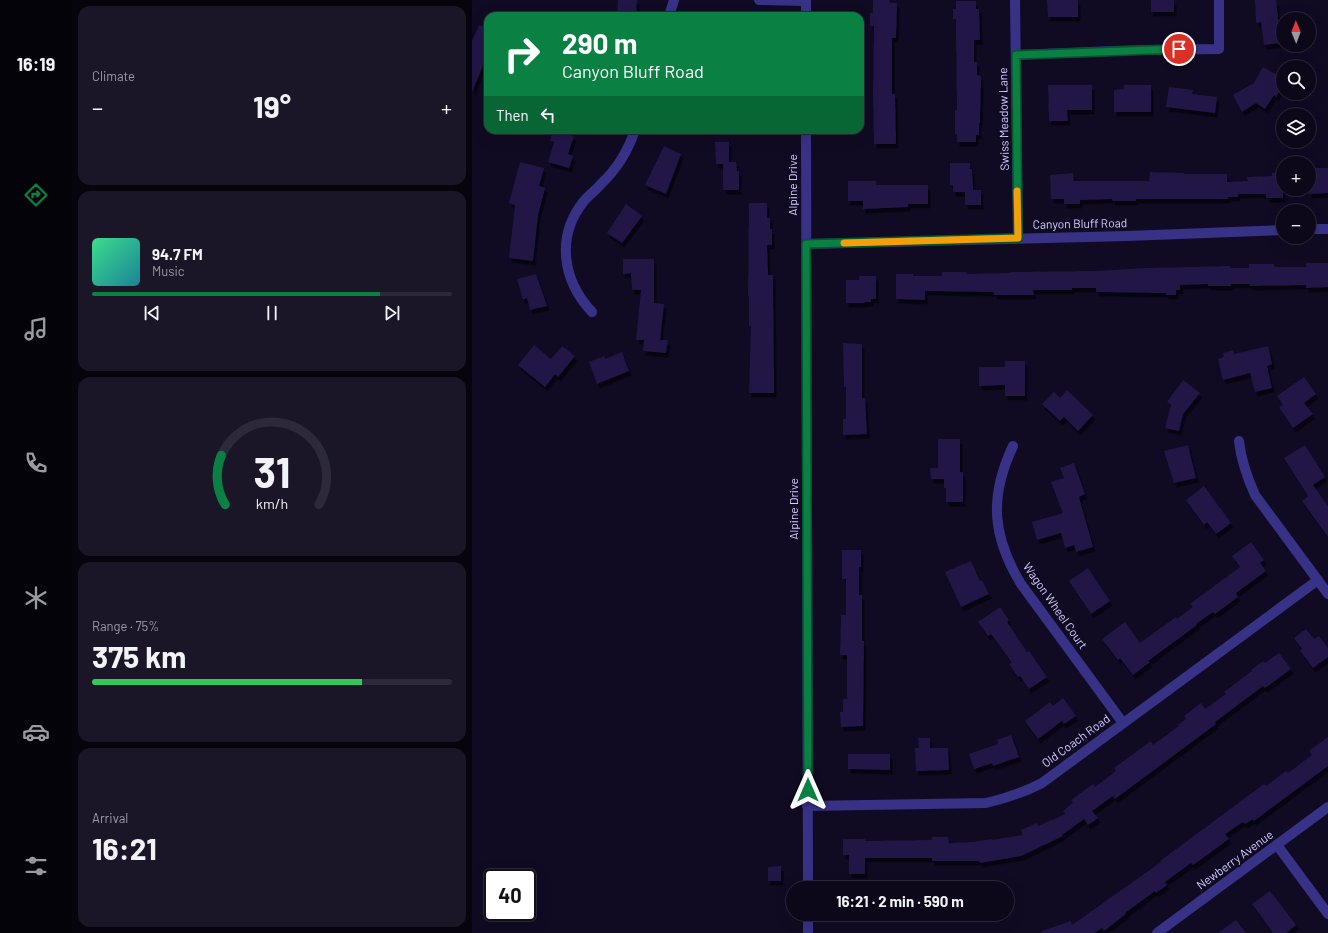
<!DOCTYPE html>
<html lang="en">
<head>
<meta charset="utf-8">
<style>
	body { margin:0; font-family:Barlow,sans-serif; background:#1a1627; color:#f1f3f6; height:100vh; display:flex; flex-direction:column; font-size:15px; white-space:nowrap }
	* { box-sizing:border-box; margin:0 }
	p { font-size:13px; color:#9a9aa2 }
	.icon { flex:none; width:22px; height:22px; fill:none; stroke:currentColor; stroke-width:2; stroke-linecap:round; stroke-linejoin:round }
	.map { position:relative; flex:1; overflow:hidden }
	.drawer { display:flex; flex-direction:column; gap:6px; padding:6px; background:#07040e; width:400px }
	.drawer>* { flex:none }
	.banner { position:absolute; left:12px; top:12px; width:380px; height:122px; border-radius:12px; box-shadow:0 4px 16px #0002,0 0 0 1px #2c2939; background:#0b8043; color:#fff; overflow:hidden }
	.needle { width:26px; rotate:359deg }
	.controls { position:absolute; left:804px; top:12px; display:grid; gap:8px }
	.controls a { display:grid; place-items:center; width:40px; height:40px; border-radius:50%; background:#0c081a; box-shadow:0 4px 16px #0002,0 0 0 1px #2c2939; font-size:20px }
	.speed { position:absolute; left:12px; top:869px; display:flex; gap:8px; font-size:20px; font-weight:700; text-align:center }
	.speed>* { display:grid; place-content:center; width:52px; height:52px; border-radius:50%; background:#0c081a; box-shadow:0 4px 16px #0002,0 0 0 1px #2c2939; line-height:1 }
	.speed .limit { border:2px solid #111; border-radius:6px; background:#fff; color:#111 }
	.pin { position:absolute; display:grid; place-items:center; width:34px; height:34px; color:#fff; margin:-17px; border:2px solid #fff; border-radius:50%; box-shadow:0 1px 4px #0007 }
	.me { position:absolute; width:44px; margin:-22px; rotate:0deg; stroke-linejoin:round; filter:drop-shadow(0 0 3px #0008) }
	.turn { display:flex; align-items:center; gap:14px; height:84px; padding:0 12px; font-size:18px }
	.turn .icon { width:52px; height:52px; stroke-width:2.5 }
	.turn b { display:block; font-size:28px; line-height:34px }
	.then { display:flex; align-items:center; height:38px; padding:0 12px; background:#0003; gap:8px; font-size:15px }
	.big { font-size:30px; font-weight:700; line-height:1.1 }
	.drawer .widget { flex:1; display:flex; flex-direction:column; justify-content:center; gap:6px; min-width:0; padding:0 14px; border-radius:12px; background:#1a1627 }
	.drawer .dial { align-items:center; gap:0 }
	.dial svg { height:104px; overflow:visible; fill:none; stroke:#2c2939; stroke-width:7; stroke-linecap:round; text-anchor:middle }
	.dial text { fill:#f1f3f6; stroke:none }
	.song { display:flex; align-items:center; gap:12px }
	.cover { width:48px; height:48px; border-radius:6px; background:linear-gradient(135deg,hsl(150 70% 55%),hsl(190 70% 35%)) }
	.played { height:4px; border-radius:2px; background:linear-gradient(90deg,#0b8043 80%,#2c2939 80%) }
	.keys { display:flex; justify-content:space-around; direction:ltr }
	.heat { display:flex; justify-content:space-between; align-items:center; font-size:22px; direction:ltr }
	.charge { height:6px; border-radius:3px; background:linear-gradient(90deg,#34c759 75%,#2c2939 0) }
	.trip { position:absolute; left:314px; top:881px; width:228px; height:40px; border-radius:20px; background:#0c081a; box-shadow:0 4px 16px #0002,0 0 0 1px #2c2939; font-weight:700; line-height:40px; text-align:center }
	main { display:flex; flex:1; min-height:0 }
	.tabs { display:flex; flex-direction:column; width:72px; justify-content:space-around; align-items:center; background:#05030a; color:#9a9aa2 }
	.tabs .icon { width:28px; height:28px }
	.tabs .on { color:#0b8043 }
	.tabs b { font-size:18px; color:#f1f3f6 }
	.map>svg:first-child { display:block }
</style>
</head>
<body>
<main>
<nav class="tabs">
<b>16:19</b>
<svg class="icon on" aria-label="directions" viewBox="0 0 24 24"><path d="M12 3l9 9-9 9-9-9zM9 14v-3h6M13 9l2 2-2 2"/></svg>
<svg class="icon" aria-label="music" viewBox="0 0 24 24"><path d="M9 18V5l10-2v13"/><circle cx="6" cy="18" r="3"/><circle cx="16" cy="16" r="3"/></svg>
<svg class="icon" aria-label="phone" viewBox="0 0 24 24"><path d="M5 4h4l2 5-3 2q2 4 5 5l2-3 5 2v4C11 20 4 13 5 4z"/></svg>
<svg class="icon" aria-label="climate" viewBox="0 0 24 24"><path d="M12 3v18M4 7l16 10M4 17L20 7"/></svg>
<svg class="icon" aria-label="car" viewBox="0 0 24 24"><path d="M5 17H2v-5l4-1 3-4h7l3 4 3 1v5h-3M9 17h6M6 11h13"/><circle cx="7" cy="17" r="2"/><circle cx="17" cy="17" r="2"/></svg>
<svg class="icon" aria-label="filters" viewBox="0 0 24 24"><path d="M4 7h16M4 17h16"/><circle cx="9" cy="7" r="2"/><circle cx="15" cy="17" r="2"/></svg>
</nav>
<section class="drawer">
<div class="widget"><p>Climate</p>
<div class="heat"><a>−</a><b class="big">19°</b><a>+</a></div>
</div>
<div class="widget">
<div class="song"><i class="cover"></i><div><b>94.7 FM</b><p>Music</p></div></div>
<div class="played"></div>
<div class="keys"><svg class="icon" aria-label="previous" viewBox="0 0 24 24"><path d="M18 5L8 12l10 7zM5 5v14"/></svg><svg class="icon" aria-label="pause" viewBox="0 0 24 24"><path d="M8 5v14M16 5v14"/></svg><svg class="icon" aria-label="next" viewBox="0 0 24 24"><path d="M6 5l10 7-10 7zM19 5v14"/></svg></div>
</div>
<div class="widget dial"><svg viewBox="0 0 100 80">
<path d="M14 69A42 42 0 1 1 86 69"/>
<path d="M14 69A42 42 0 0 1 11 31" stroke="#0b8043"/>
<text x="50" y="56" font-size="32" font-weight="700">31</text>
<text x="50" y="72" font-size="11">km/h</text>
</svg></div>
<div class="widget"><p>Range · 75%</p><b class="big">375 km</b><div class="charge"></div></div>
<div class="widget"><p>Arrival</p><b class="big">16:21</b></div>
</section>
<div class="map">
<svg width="856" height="933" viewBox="0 0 856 933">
	<defs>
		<filter id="shadow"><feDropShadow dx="2.5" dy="4.5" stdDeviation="0" flood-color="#0009"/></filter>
	</defs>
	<rect width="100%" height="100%" fill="#100b23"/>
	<g fill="#201646" filter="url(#shadow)">
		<polygon points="146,0 165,0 164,16 145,16"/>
		<polygon points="401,0 417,0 418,3 425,3 424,38 420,38 420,94 423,94 424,144 402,144 401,95 402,26 398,26 398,13 401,13"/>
		<polygon points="575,0 606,0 606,17 576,17"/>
		<rect x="679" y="0" width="23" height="12"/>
		<polygon points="783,0 804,0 809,43 792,45 789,22 784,23"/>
		<polygon points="484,1 504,1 504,9 507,9 508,40 502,40 502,62 505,62 505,75 509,76 508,123 507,123 507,135 504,135 504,142 485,142 485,134 483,134 483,110 485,110 484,34 484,19 481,19 481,9 484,9"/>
		<polygon points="7,25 16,28 16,54 0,92 0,41"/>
		<polygon points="791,67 810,78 807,84 810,86 804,97 802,95 793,109 784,103 770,112 761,95 782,83"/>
		<polygon points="576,85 620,85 620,110 595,110 596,121 577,121"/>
		<polygon points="652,85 679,85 679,112 642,112 642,90 652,89"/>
		<polygon points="697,87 721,90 720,94 745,97 743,113 694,107"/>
		<polygon points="81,130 102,136 96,154 101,156 97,168 76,162 82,142 78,141"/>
		<polygon points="243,142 257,142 257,162 264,162 265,171 267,171 267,190 251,190 251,164 244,164"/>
		<polygon points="192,146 209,154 194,194 173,185"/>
		<polygon points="48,162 72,168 67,186 73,188 66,215 61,261 37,258 43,205 37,203"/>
		<polygon points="478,163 498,163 498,169 500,169 501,190 509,190 509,205 493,205 493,192 481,192 481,185 478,185"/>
		<polygon points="837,168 856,168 856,193 837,194"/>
		<polygon points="678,172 712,173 712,174 755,174 755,182 776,181 775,177 800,176 800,173 811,173 811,198 794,198 794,194 766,194 766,197 756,197 756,199 664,199 664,201 641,201 640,199 608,200 608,204 592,204 592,199 579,199 578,175 601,173 602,181 677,181"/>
		<polygon points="376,181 404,181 404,185 456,185 456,204 436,204 436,207 391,209 391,201 376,201"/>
		<polygon points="277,203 295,203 295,218 298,218 298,229 300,229 300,245 295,245 296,275 301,275 302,393 277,393 279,326 277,326 277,296 276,296"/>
		<polygon points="154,204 170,216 150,243 135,233"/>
		<polygon points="151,259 182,259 182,303 192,304 188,340 196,340 194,353 171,351 172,340 164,340 169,290 160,290 159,273 151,274"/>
		<polygon points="834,263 856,263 856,287 834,288 834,285 778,286 778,284 759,284 759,286 736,286 736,284 708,285 708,290 704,290 704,295 694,295 694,293 624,292 624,288 600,288 600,290 561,290 562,295 522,295 522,292 453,291 453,300 424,299 424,274 441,274 441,276 470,276 470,272 494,272 494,274 539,273 539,272 623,271 675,268 758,266 758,268 777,268 777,264 802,264 802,267 834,267"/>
		<polygon points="64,274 75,306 58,310 55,298 51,300 45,279"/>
		<polygon points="387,276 404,276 404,299 399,299 399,302 393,302 393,303 374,303 374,280 387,280"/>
		<polygon points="371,343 390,344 390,398 393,398 395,434 371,435 371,419 374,419 374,387 372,387"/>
		<polygon points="62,345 79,359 90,346 103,356 86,377 83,374 73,387 46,365"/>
		<polygon points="796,346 800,364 795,366 800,388 783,392 778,373 751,380 746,359 752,357 751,353 761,350 762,354"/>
		<polygon points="150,352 157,371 125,384 117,362 132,356 133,359"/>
		<polygon points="533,361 553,361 553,396 533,396 533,385 507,386 507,367 533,367"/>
		<polygon points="832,377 844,394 832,403 841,414 821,428 807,407 811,405 805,396"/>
		<polygon points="711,380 728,393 711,414 707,431 693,428 699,405 695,402"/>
		<polygon points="595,390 621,415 606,431 592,417 588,421 570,404 582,392 588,398"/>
		<polygon points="466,439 488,439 488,472 491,472 491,502 474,502 474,488 472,488 472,479 459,479 458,468 466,468"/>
		<polygon points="716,445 724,478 702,483 692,451"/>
		<polygon points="833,445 853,477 841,485 856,506 856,537 830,501 836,496 812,458"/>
		<polygon points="602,463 613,494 607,497 621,547 604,552 602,545 593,548 589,533 565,540 560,522 591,513 579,482 592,478 588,468"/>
		<polygon points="732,486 759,523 744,534 735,522 732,525 714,500"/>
		<polygon points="779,542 792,560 788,563 794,571 764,593 766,597 743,614 741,612 724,624 725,625 676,661 678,662 661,675 648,658 646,660 630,639 653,622 668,643 704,617 705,619 721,607 718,604 768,567 760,556"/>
		<polygon points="370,550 389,550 389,567 387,567 387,595 390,595 390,641 392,641 391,726 369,727 368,712 371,712 371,699 375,699 375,655 368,655 369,615 374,615 374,579 370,579"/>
		<polygon points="499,561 508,581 510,580 517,594 489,607 473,572"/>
		<polygon points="616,568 638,601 619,614 597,581"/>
		<polygon points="528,607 537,620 535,622 555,652 557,651 575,677 557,689 548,676 546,677 537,664 540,663 519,634 516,636 506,622"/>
		<polygon points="834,629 842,639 847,636 856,648 856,657 841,668 828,651 830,649 822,638"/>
		<polygon points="807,653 819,669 793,688 791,686 743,722 744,724 643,799 641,796 620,811 626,818 616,825 612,819 590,835 591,836 549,856 508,863 507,861 460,861 460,858 393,858 393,874 377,874 377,855 371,855 371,839 393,839 393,841 460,840 460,837 476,837 477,843 500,842 520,839 520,840 551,835 549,830 565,823 566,826 594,814 591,811 601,803 599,800 621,784 623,787 644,771 642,768 679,741 681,745 707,726 706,725 714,719 712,716 729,703 733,709 754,694 752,692 780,671 779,670 791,661 793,663"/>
		<polygon points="591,698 604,716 592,724 590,721 566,739 553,721 578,702 581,706"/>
		<polygon points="539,735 547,757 521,766 520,763 502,769 497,754 526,744 525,740"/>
		<polygon points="856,737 856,766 782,821 781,819 773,824 771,822 753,834 757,839 721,865 719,863 693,882 695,885 684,893 683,891 653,913 654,914 632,931 630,928 622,933 570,933 570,931 599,921 600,925 689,862 688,861 792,784 794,786 814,771 816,773 840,755 837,751"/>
		<polygon points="446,738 458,738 458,748 476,748 477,770 444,771 443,748 447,748"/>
		<polygon points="376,754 418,754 418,770 376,769"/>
		<polygon points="309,866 309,881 296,881 296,867"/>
		<polygon points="798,891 824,925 814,933 801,933 780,904"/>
		<polygon points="764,920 774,933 746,933"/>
	</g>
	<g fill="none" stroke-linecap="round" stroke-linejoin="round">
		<g stroke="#373286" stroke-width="10">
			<polyline points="287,0 334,1"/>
			<polyline points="543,0 546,238"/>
			<polyline points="197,16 202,0"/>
			<polyline points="544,55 666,50 747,49 747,0"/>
			<polyline points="837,229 856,229"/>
			<polyline points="335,244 655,236 811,230"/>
			<path d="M 120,312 C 91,281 83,237 112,201 C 117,195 124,190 129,184 C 145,169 156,151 163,130"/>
			<path d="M 767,441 C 769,461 775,477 783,495 L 856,594"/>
			<path d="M 541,446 C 517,497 520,536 549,584 L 651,723"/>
			<path d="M 335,806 L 514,803 C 535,798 551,793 570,783 L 846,580"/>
			<polyline points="805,845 856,914"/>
			<polyline points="685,933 856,807"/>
		</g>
		<g stroke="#373286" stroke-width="10">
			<polyline points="334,0 334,16"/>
			<polyline points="334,130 336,888"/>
			<polyline points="336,914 336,933"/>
		</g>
	</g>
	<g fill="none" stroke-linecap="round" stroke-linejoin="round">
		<g stroke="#07532c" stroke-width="10">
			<polyline id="route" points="336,790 334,244 546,238 544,55 707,49"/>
		</g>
		<use href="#route" stroke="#0b8043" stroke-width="7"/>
		<polyline stroke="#f59e0b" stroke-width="7" points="372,243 546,238 545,191"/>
	</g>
	<g text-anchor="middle" stroke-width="4" stroke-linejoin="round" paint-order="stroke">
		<g font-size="12" fill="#d4cdff" stroke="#100b23">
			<text transform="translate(532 119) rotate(-91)" y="4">Swiss Meadow Lane</text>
			<text transform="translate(321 185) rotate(-90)" y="4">Alpine Drive</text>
			<text transform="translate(608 224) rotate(-1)" y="4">Canyon Bluff Road</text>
			<text transform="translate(322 509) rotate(-90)" y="4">Alpine Drive</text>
			<text transform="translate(583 606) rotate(55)" y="4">Wagon Wheel Court</text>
			<text transform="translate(604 741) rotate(-36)" y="4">Old Coach Road</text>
			<text transform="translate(763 860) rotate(-36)" y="4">Newberry Avenue</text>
		</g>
	</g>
</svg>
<div class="controls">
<a><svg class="needle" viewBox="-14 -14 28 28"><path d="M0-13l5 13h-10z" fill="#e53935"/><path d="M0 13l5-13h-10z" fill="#9a9aa2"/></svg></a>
<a><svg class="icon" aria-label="search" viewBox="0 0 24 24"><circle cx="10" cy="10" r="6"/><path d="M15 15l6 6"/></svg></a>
<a><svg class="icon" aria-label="layers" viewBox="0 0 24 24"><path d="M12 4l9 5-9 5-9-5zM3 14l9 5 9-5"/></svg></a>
<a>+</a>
<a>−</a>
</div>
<div class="speed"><div class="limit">40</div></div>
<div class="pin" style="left:707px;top:49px;background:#d93025"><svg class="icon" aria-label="arrive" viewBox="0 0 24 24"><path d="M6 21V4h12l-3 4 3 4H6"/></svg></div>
<svg class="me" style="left:336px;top:790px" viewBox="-20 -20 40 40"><path d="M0-17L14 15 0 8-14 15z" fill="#0b8043" stroke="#fff" stroke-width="4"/></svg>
<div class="trip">16:21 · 2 min · 590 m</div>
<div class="banner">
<div class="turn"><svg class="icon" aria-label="right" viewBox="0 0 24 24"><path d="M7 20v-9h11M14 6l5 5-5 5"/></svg><div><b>290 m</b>Canyon Bluff Road</div></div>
<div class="then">Then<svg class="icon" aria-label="left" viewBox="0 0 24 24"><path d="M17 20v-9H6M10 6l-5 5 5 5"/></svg></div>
</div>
</div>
</main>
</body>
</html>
